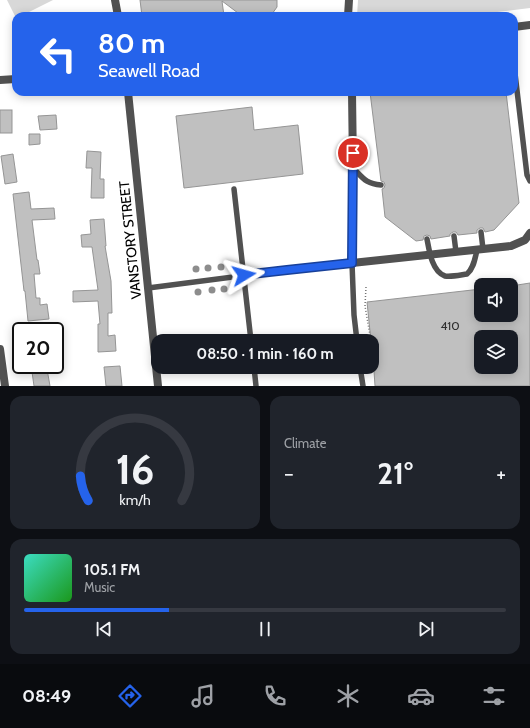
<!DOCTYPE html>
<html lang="en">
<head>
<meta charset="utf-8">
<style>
	body { margin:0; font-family:Cabin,sans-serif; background:#20242c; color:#f1f3f6; height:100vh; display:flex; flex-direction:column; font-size:15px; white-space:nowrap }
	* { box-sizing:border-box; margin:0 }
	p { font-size:13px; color:#9ea1a6 }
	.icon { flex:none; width:22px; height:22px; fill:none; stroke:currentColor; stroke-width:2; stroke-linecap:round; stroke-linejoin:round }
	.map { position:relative; height:386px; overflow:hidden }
	.details { display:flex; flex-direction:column; gap:10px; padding:10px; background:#0d0f14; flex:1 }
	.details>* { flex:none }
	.guide { position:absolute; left:12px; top:12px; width:506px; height:84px; border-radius:12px; box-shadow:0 2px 10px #0003; background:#2563eb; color:#fff; overflow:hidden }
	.buttons { position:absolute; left:474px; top:278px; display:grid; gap:8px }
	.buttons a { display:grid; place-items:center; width:44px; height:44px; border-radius:8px; background:#171b24; box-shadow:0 2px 10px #0003; font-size:20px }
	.speed { position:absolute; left:12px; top:322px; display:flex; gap:8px; font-size:20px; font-weight:700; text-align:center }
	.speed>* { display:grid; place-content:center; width:52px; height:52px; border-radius:50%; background:#171b24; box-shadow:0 2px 10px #0003; line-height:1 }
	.speed .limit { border:2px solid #111; border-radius:6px; background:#fff; color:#111 }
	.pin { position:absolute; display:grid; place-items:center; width:34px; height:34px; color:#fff; margin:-17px; border:2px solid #fff; border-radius:50%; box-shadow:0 1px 4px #0007 }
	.me { position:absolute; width:44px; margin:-22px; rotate:82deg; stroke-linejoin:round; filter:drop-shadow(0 0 3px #0008) }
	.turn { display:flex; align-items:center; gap:14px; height:84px; padding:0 20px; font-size:18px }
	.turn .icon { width:52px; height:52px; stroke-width:2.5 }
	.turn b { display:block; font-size:28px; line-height:34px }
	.big { font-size:30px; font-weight:800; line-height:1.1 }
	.details .widget { flex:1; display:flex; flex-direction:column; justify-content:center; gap:6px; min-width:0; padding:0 14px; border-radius:12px; background:#20242c }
	.details .dial { align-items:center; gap:0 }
	.dial svg { height:104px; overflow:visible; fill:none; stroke:#363941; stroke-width:7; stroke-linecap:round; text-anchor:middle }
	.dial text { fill:#f1f3f6; stroke:none }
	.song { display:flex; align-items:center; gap:12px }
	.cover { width:48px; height:48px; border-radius:6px; background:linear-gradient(135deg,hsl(170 70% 55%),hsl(120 70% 35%)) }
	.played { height:4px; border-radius:2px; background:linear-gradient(90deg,#2563eb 30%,#363941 30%) }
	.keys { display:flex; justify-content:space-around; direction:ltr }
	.heat { display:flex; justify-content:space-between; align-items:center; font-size:22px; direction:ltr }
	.details .tiles { flex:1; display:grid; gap:10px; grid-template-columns:1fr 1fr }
	.widget:last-child { grid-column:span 2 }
	.trip { position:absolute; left:151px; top:334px; width:228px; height:40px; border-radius:12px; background:#171b24; box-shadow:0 2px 10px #0003; font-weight:800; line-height:40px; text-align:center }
	.dock { display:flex; height:64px; justify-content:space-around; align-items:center; background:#090b0e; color:#9ea1a6 }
	.dock .icon { width:28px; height:28px }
	.dock .selected { color:#2563eb }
	.dock b { font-size:18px; color:#f1f3f6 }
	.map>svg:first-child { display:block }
</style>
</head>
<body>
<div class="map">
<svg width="530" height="386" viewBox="0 0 530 386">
	<rect width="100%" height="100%" fill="#fff"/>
	<g fill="#d8d8d8">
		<polygon points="7,0 53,0 21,16 16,16 16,18"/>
		<polygon points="358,0 530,0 530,8 522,9 463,16 357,16"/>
	</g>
	<g fill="#c0c0c0" stroke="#959595" fill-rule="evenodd">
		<polygon points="140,0 277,0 277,7 272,14 242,16 222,1 224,16 142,16"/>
		<polygon points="370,92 506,92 519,203 494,230 485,232 483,228 480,228 477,230 477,233 458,235 456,232 453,232 450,234 450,236 431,239 430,236 427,235 424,236 423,240 416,241 385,217 382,189 384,188 385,185 384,182 381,181"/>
		<polygon points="252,107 254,130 298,125 303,174 184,188 176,116"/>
		<rect x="0" y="110" width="12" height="23"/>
		<polygon points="56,115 57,129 40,130 38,116"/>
		<polygon points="29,134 40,134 40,144 29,145"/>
		<polygon points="87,151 101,152 100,179 104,179 104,198 91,198 92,168 86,168"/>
		<polygon points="13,154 17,182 5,184 1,156"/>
		<polygon points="29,192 31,209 54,208 55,219 32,220 37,260 38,260 40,274 34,274 36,298 40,298 40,305 47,304 49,319 28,321 25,291 24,291 13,194"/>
		<polygon points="104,219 106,246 105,246 111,281 112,313 108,313 108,336 115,335 116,351 98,352 98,324 100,324 98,301 73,302 73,291 98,290 92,247 82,247 81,235 91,234 90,220"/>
		<path d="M 530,283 L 530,386 L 375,386 L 372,341 L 371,341 L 367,302 L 481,289 L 481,315 L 511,315 L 511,286 ZM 481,337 L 511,337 L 511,367 L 481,367 Z"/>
		<polygon points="120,366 122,386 106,386 104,367"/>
		<polygon points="47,369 50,386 34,386 32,372"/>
	</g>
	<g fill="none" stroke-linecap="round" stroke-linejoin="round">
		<g stroke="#737373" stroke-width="1.5" stroke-dasharray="1 2" stroke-linecap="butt">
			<polyline points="366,287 365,306 371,341"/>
			<polyline points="372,351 373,356"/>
		</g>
		<g stroke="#515151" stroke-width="5.5">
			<polyline points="514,65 527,175 530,181"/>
			<path d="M 353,168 C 363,178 366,184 381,185"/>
			<polyline points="234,189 251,341"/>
			<polyline points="481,232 483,249"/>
			<polyline points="454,236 456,252"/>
			<path d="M 427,239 C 429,250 432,272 445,276 C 451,277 460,275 467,274 C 474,268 475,258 477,250"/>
			<polyline points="148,288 287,270 352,263 354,315 357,341"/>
			<polyline points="254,367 256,386"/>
			<polyline points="360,367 363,386"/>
		</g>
		<g stroke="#515151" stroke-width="8">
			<polyline points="348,16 349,0"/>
			<polyline points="352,92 353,168 352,263 511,246 525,240 530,233"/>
			<polyline points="0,349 5,386"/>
		</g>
		<g stroke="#515151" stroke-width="8">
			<polyline points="115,0 118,16"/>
			<polyline points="514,27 530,25"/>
			<polyline points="0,80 16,79"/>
			<polyline points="128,92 158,386"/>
			<polyline points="351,92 352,93 352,92"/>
		</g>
	</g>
	<g fill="#8d8d8d">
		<circle cx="221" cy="267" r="3.5"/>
		<circle cx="208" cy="268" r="3.5"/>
		<circle cx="196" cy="269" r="3.5"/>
		<circle cx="224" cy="289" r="3.5"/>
		<circle cx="212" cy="290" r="3.5"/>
		<circle cx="198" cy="292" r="3.5"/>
	</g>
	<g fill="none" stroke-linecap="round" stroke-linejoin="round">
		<g stroke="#184099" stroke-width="10">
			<polyline id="route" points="244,275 287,270 352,263 353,153"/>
		</g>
		<use href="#route" stroke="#2563eb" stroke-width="7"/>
	</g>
	<g text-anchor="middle" stroke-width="3" stroke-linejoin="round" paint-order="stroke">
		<g font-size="12" fill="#303030">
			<text x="450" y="330">410</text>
		</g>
		<g font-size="14" fill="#000" stroke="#fff">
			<text transform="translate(130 240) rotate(-96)" y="5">VANSTORY STREET</text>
		</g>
	</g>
</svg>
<div class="buttons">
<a><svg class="icon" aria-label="sound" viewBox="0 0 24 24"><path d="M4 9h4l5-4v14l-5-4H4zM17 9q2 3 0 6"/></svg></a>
<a><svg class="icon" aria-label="layers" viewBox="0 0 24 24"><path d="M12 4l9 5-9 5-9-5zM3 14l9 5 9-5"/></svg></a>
</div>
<div class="speed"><div class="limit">20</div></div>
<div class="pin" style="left:353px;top:153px;background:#d93025"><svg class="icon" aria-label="arrive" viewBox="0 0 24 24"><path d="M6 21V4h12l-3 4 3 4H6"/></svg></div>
<svg class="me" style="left:244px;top:275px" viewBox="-20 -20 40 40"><path d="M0-17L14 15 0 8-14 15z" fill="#2563eb" stroke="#fff" stroke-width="4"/></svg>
<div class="trip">08:50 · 1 min · 160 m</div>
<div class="guide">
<div class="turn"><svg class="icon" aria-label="left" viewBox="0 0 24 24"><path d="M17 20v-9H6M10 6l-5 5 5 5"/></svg><div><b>80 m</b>Seawell Road</div></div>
</div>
</div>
<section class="details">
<div class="tiles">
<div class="widget dial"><svg viewBox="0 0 100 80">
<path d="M14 69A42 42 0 1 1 86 69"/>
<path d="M14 69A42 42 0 0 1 8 50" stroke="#2563eb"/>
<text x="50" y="56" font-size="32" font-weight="700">16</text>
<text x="50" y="72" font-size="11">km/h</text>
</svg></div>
<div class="widget"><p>Climate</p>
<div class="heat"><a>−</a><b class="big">21°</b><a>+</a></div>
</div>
<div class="widget">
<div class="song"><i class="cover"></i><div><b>105.1 FM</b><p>Music</p></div></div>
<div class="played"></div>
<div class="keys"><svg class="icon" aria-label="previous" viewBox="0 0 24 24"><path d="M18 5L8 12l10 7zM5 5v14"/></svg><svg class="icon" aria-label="pause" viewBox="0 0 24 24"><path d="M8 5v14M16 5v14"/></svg><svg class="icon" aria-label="next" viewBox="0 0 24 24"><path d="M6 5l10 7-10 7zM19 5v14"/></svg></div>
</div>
</div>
</section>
<nav class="dock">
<b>08:49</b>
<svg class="icon selected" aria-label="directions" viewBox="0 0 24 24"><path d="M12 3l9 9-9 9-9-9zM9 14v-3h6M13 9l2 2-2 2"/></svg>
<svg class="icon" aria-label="music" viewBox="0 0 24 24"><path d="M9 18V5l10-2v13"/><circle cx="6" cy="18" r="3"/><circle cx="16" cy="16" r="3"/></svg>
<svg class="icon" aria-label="phone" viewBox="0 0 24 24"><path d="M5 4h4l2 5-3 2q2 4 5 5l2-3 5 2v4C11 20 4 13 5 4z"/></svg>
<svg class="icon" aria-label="climate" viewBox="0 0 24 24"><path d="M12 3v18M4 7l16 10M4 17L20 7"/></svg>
<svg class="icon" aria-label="car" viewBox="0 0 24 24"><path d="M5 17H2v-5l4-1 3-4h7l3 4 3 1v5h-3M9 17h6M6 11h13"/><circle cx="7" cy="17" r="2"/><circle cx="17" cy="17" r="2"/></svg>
<svg class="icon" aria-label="filters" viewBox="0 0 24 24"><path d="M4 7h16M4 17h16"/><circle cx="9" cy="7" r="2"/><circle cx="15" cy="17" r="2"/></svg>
</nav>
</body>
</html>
